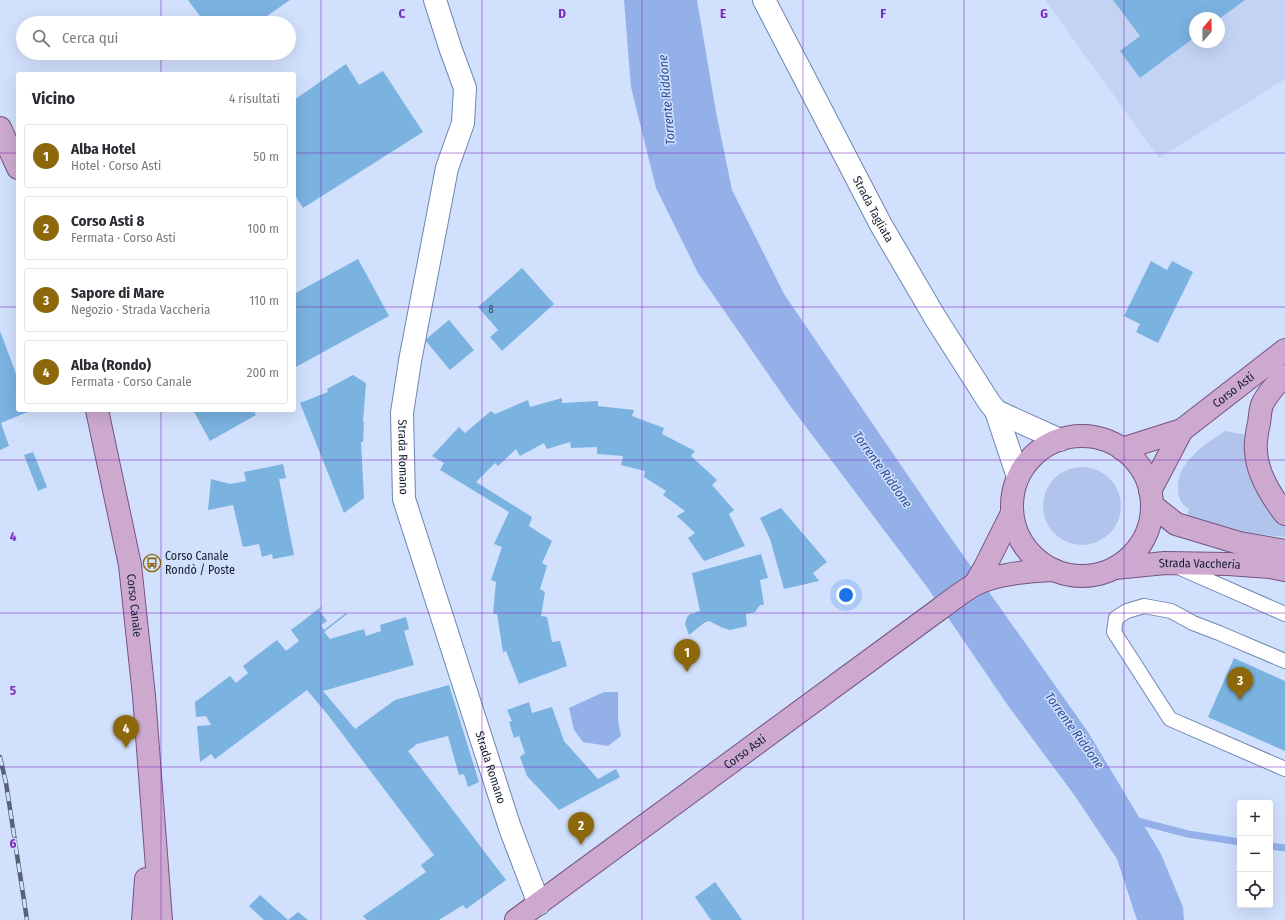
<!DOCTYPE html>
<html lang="it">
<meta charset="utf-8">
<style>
body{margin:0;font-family:"Fira Sans Condensed",sans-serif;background:#f7f7f7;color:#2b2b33}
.controls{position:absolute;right:12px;bottom:12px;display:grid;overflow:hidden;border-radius:4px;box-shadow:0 4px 16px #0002}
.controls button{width:36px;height:36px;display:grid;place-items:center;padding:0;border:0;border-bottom:1px solid #e1e1e2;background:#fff;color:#2b2b33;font:20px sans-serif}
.compass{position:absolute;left:1189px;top:12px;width:36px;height:36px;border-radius:50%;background:#fff;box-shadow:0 4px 16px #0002;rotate:20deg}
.you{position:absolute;left:846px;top:595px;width:14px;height:14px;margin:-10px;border:3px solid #fff;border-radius:50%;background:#1a73e8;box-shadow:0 0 0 6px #1a73e833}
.badge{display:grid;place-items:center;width:26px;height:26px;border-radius:50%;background:#8c680a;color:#fff;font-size:13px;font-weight:700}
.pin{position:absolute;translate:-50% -33px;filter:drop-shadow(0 1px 2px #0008)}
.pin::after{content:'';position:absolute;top:21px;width:14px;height:12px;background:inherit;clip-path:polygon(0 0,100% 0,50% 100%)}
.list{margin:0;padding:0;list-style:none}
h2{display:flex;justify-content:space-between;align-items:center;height:52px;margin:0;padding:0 16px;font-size:17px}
h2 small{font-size:13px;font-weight:400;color:#7c7c81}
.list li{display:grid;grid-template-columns:26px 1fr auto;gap:12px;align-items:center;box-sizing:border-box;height:64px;margin:0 8px 8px;padding:0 8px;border:1px solid #e1e1e2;border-radius:4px}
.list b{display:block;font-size:15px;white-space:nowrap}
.list p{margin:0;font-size:13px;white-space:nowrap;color:#7c7c81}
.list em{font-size:13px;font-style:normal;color:#7c7c81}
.icon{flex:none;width:22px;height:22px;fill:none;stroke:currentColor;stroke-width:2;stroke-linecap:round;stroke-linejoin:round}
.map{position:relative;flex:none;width:1285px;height:920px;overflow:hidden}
.search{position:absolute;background:#fff;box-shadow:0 4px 16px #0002;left:16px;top:16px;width:280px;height:44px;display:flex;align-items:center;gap:10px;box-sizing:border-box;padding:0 14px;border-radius:22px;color:#7c7c81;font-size:15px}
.panel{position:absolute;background:#fff;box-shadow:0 4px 16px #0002;left:16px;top:72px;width:280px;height:340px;border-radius:4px}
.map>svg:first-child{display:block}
.built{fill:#c3d3f4;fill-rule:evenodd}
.green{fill:#b1c4eb}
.water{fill:#93b0e9}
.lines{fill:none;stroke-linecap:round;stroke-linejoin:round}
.stream{stroke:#93b0e9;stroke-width:7}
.building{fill:#7ab2e0}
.lane-casing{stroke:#6f85b1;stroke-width:16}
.street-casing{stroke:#6f85b1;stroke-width:24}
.primary-casing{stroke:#775383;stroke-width:24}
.lane{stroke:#fff;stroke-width:14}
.street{stroke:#fff;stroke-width:22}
.primary{stroke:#cda9d0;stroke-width:22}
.rail-casing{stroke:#566176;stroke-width:4.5}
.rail{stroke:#d1e0fd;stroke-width:3;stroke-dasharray:9;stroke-linecap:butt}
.grid{fill:none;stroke:#7b2cbf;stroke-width:1;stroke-opacity:0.55}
.labels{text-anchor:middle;stroke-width:3;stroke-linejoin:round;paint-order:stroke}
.number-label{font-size:10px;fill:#2f435b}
.street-label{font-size:12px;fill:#161e2f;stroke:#d1e0fd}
.poi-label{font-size:12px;fill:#161e2f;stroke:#d1e0fd;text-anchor:start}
.water-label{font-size:13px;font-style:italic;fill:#315095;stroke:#d1e0fd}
.grid-label{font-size:13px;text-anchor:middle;font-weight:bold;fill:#7b2cbf;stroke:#d1e0fd;stroke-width:3;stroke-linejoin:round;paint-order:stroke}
</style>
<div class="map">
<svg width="1285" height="920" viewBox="0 0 1285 920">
<rect width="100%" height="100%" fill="#d1e0fd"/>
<path class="built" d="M 1045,0 L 1285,0 L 1285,79 L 1159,158 ZM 1195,18 L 1219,18 L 1219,42 L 1195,42 Z"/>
<g class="green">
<path d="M 1225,431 L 1247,435 L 1269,506 L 1285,527 L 1285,537 L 1229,531 L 1186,517 L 1189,509 C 1181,504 1178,498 1178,488 C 1177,462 1205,444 1225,431 Z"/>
<circle cx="1082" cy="506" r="39"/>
</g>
<g class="water">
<polygon points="624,0 697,0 716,112 732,190 784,294 941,524 1088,732 1161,854 1183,907 1184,920 1137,920 1117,859 1075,796 1009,707 927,587 791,407 698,273 656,188 631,87"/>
<polygon points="604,692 618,692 618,720 621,736 608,746 583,742 574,730 569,708"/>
</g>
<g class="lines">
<g class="stream">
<polyline points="1134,820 1188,834 1240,842"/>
<polyline points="1270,846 1285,848"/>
</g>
</g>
<g class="building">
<polygon points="188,0 290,0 257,23 205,23"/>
<polygon points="1113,0 1245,0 1219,19 1219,18 1195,18 1195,37 1140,78 1120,51 1140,36"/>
<polygon points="346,64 359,85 383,71 423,132 303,208 294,194 294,100"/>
<polygon points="358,259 389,316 294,368 294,294"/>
<polygon points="1151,261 1167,270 1172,261 1193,272 1158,343 1136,332 1140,324 1124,316"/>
<polygon points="522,268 554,304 502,351 490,337 498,330 478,307"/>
<polygon points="449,320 474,350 450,370 425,340"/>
<polygon points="0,331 18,379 18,410 30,410 30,411 1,423 9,446 0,450"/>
<polygon points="353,375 366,383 363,422 364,422 363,442 361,442 364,498 344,513 300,403 328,392 327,389"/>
<polygon points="562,398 562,403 598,401 598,406 634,410 632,416 664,428 662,434 695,451 691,456 717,480 712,485 734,510 729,514 745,546 704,561 688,538 695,533 677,516 685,511 663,495 666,491 644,477 645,471 621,465 623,456 597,454 597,447 571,448 570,442 547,449 544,443 520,456 516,449 498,466 495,463 476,482 532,517 529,526 552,541 542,563 547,566 540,589 545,592 541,616 547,617 552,642 560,641 567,666 519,684 506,651 503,652 497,614 493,614 496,582 491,580 502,547 494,544 509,512 440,470 444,463 432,456 459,427 465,433 491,411 495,414 528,400 530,407"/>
<polygon points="193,410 253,410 256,415 210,441"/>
<polygon points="33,452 47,487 38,491 24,455"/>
<polygon points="283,464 286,478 279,479 294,555 273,559 272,554 262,557 259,544 243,547 233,505 208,510 211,479 230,484 246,481 244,472"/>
<polygon points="781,508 827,562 813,573 819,581 784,589 770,539 760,518"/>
<polygon points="761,554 768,578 760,580 764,605 760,605 755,612 746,614 747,626 730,630 723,628 709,621 704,623 689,635 685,624 687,617 690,614 696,613 695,612 700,611 692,573"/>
<polygon points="321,607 322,608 319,610 327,621 321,625 324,630 346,613 347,614 324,632 330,639 364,629 366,636 381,631 380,625 406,617 409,629 404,631 414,665 323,691 355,729 395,700 449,685 479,782 468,787 464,774 459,775 448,736 417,744 408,751 506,880 466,909 463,905 439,920 367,920 363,916 426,872 421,865 434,855 328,715 307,690 215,759 211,754 200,762 197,726 211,725 206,716 196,717 195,702 230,676 236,683 248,673 243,666 277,640 286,651 299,641 291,630"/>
<polygon points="1234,658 1285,681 1285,751 1208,717"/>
<polygon points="529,702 532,713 552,707 564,741 598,779 616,769 620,777 559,810 527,776 520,757 525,753 519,736 514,738 509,722 512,721 507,710"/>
<polygon points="715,882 738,914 742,920 711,920 695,897"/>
<polygon points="260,895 288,920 298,912 308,920 264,920 249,906"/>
</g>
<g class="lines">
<defs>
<g id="lane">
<polyline points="1178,567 1285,614"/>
<polyline points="1285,661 1219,633 1193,623 1171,611 1144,606 1127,611 1116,618 1114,632 1170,719 1285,769"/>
</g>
<g id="street">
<path id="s1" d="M 435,0 L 451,50 L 465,88 L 463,123 L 447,168 L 410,361 L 402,413 L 404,499 L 510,828 L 539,904"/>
<path id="s2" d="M 764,0 L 881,225 L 936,319 L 989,402 L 996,411 L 1018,477"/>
<polyline points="996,411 1060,440"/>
</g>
<g id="primary">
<polyline points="0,128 18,168"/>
<path d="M 1285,376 C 1279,380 1265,397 1262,405 C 1260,410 1260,417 1259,423 C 1257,432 1255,442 1256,451 C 1257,474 1271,496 1285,514"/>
<path id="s3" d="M 97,410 L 130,565 L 144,696 L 161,920"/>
<circle cx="1082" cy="506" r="70"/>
<path id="s4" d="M 1122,449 L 1182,430 L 1285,350"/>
<polyline points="1150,491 1182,430"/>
<polyline points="1152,505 1176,524 1239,543 1285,551"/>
<path id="s5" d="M 1115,568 L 1165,563 L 1228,564 L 1270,567 L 1285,570"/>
<polyline points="975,584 985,567 1012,513"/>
<polyline points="143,920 146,879"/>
<path id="s6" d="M 516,920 L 941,608 C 952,600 963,591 974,585 C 995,574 1030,571 1054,570"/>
</g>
</defs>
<use href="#lane" class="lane-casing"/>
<use href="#street" class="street-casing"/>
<use href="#primary" class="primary-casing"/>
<use href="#lane" class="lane"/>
<use href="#street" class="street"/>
<use href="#primary" class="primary"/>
<defs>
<polyline id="rail" points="0,757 6,783 27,920"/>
</defs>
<use href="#rail" class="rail-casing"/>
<use href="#rail" class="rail"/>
</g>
<path class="grid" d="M 161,0 L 161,23M 321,0 L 321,920M 482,0 L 482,920M 642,0 L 642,920M 803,0 L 803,920M 964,0 L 964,920M 1124,0 L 1124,920M 161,53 L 161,74M 0,153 L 18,153M 294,153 L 1285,153M 0,307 L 18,307M 294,307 L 1285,307M 161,410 L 161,920M 0,460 L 1285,460M 0,613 L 1285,613M 0,767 L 1285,767"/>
<defs>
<symbol id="bus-ring" viewBox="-11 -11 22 22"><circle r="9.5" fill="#d1e0fd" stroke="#8c680a" stroke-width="1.5"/><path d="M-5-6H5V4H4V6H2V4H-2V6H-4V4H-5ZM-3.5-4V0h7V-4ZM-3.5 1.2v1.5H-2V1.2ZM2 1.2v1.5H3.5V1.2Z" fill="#8c680a"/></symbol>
</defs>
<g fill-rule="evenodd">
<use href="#bus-ring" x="142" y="553" width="20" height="20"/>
</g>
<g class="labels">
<g class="number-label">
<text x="491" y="313">8</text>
</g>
<g class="street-label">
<text dy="4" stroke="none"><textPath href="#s2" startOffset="236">Strada Tagliata</textPath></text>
<text dy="4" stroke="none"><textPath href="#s4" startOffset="128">Corso Asti</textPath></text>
<text dy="4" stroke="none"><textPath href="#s1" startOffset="469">Strada Romano</textPath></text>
<text dy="4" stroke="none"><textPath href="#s5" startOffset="85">Strada Vaccheria</textPath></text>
<text dy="4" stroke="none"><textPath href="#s3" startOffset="199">Corso Canale</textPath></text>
<text dy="4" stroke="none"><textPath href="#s6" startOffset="284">Corso Asti</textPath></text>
<text dy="4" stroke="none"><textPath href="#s1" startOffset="793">Strada Romano</textPath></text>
</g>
<g class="poi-label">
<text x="165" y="560">Corso Canale<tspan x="165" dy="14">Rondò / Poste</tspan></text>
</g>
<g class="water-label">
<text transform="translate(666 100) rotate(-95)" y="5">Torrente Riddone</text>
<text transform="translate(883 469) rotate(54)" y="5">Torrente Riddone</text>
<text transform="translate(1075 730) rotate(54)" y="5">Torrente Riddone</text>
</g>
</g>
<g class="grid-label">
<text x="402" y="18">C</text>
<text x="562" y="18">D</text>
<text x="723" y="18">E</text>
<text x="883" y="18">F</text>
<text x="1044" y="18">G</text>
<text x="13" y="541">4</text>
<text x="13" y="695">5</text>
<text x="13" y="848">6</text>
</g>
</svg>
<div class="controls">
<button>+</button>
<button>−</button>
<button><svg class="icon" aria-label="locate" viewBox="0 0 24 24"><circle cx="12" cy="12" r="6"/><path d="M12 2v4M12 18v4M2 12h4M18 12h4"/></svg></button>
</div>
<svg class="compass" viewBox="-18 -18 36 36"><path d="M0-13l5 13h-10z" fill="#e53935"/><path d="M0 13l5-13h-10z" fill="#7c7c81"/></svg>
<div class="you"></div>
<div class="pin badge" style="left:687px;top:672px">1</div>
<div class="pin badge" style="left:581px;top:845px">2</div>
<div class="pin badge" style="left:1240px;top:700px">3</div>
<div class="pin badge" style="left:126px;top:748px">4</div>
<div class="search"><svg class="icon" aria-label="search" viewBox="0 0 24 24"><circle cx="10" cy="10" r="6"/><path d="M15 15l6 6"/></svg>Cerca qui</div>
<section class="panel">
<h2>Vicino<small>4 risultati</small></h2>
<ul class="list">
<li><span class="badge">1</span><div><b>Alba Hotel</b><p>Hotel · Corso Asti</p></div><em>50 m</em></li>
<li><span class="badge">2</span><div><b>Corso Asti 8</b><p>Fermata · Corso Asti</p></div><em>100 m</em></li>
<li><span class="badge">3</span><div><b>Sapore di Mare</b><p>Negozio · Strada Vaccheria</p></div><em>110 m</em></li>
<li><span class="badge">4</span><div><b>Alba (Rondo)</b><p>Fermata · Corso Canale</p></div><em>200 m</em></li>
</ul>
</section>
</div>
